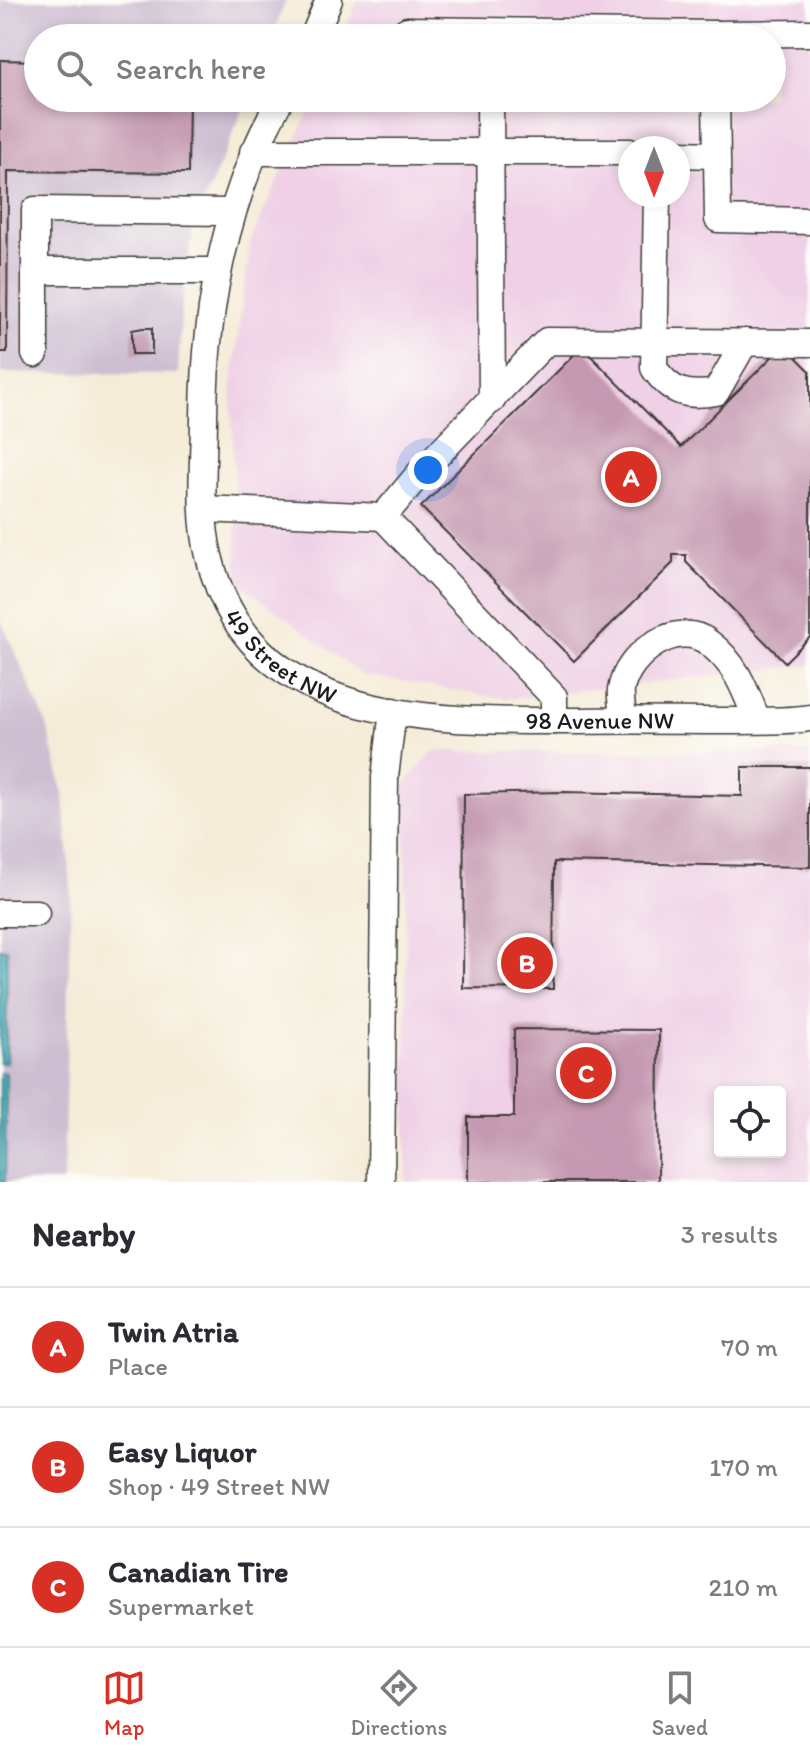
<!DOCTYPE html>
<meta charset="utf-8">
<style>
body{margin:0;font-family:Itim,sans-serif;background:#f7f7f7;color:#2b2b33}
.controls{position:absolute;right:24px;bottom:24px;display:grid;overflow:hidden;border-radius:8px;box-shadow:0 4px 12px #0003}
.controls button{width:72px;height:72px;display:grid;place-items:center;padding:0;border:0;border-bottom:2px solid #e1e1e2;background:#fff;color:#2b2b33;font:40px sans-serif}
.compass{position:absolute;left:618px;top:136px;width:72px;height:72px;border-radius:50%;background:#fff;box-shadow:0 4px 12px #0003;rotate:180deg}
.you{position:absolute;left:428px;top:470px;width:28px;height:28px;margin:-20px;border:6px solid #fff;border-radius:50%;background:#1a73e8;box-shadow:0 0 0 12px #1a73e833}
.badge{display:grid;place-items:center;width:52px;height:52px;border-radius:50%;background:#d93025;color:#fff;font-size:26px;font-weight:700}
.pin{position:absolute;translate:-50% -50%;border:4px solid #fff;box-shadow:0 2px 8px #0006}
.list{margin:0;padding:0;list-style:none}
h2{display:flex;justify-content:space-between;align-items:center;height:104px;margin:0;padding:0 32px;font-size:34px}
h2 small{font-size:26px;font-weight:400;color:#7c7c81}
.list li{display:grid;grid-template-columns:52px 1fr auto;gap:24px;align-items:center;box-sizing:border-box;height:120px;padding:0 32px;border-top:2px solid #e1e1e2}
.list b{display:block;font-size:30px;white-space:nowrap}
.list p{margin:0;font-size:26px;white-space:nowrap;color:#7c7c81}
.list em{font-size:26px;font-style:normal;color:#7c7c81}
.icon{flex:none;width:44px;height:44px;fill:none;stroke:currentColor;stroke-width:2;stroke-linecap:round;stroke-linejoin:round}
.map{position:relative;flex:none;width:810px;height:1182px;overflow:hidden}
.search{position:absolute;background:#fff;box-shadow:0 4px 12px #0003;left:24px;right:24px;top:24px;height:88px;display:flex;align-items:center;gap:20px;box-sizing:border-box;padding:0 28px;border-radius:44px;color:#7c7c81;font-size:30px}
.sheet{height:464px;background:#fff}
nav{display:flex;justify-content:space-around;align-items:center;box-sizing:border-box;height:112px;border-top:2px solid #e1e1e2;background:#fff;font-size:22px;color:#7c7c81}
nav a{display:grid;justify-items:center;gap:4px}
nav .on{color:#d93025}
.map>svg:first-child{display:block}
.built{fill:#efd0e6;fill-rule:evenodd}
.industrial{fill:#cdbed2}
.water{fill:#44b3bf;stroke:#30686e;stroke-width:2}
.building{fill:#c599b1}
.lines{fill:none;stroke-linecap:round;stroke-linejoin:round}
.minor-casing{stroke:#3d3b38;stroke-width:29}
.minor{stroke:#fff;stroke-width:26}
.labels{text-anchor:middle;stroke-width:6;stroke-linejoin:round;paint-order:stroke}
.street-label{font-size:24px;fill:#1c1c1c;stroke:#fdfcf7}
</style>
<div class="map">
<svg width="810" height="1182" viewBox="0 0 810 1182">
<rect width="100%" height="100%" fill="#fdfcf7"/>
<filter id="ink" filterUnits="userSpaceOnUse"><feTurbulence type="fractalNoise" baseFrequency=".0125" numOctaves="2"/><feDisplacementMap in="SourceGraphic" scale="16" xChannelSelector="R" yChannelSelector="G"/><feConvolveMatrix kernelMatrix="1 2 1 2 8 2 1 2 1" color-interpolation-filters="sRGB"/></filter>
<filter id="wash" filterUnits="userSpaceOnUse"><feTurbulence type="fractalNoise" baseFrequency=".006" numOctaves="4" result="noise"/><feDisplacementMap in="SourceGraphic" scale="32" xChannelSelector="R" yChannelSelector="G"/><feGaussianBlur stdDeviation="1.8" result="paint"/><feColorMatrix in="noise" values="0 0 0 0 0 0 0 0 0 0 0 0 0 0 0 0 0 1.4 0 .05"/><feComposite in="paint" operator="in"/></filter>
<g filter="url(#wash)">
<rect width="100%" height="100%" fill="#f5ecd8"/>
<g class="built">
<path d="M 358,0 L 810,0 L 810,665 L 506,699 L 362,675 L 238,582 L 231,389 L 250,242 L 315,98 L 772,98 L 772,38 L 342,38 ZM 630,148 L 678,148 L 678,196 L 630,196 Z"/>
<path d="M 433,751 L 810,752 L 810,1182 L 406,1182 L 405,784 ZM 720,1092 L 780,1092 L 780,1152 L 720,1152 Z"/>
</g>
<g class="industrial">
<polygon points="0,0 286,0 272,38 38,38 38,98 248,98 193,228 182,301 178,374 0,373"/>
<polygon points="0,618 47,725 64,796 71,888 63,1182 0,1182"/>
</g>
<g class="water">
<polygon points="0,949 7,949 6,1063 0,1063"/>
<polygon points="0,1073 6,1073 5,1182 0,1182"/>
</g>
<g id="blocks">
<g class="building">
<polygon points="0,60 38,61 38,98 189,98 188,173 8,171 7,352 0,352"/>
<polygon points="143,328 152,328 152,354 132,354 132,330"/>
<polygon points="784,345 810,371 810,637 785,662 686,562 686,555 673,555 673,563 574,661 421,507 582,347 681,447"/>
<polygon points="742,767 810,767 810,867 554,862 553,989 463,988 464,794 564,792 742,796"/>
<polygon points="514,1029 659,1030 658,1182 468,1182 468,1117 514,1117"/>
</g>
</g>
</g>
<g filter="url(#ink)">
<use href="#blocks" fill-opacity="0" stroke="#3d3b38" stroke-width="2"/>
<g class="lines">
<defs>
<g id="minor">
<polyline points="313,38 329,0"/>
<polyline points="397,38 407,30 717,34"/>
<polyline points="717,38 717,34 810,33"/>
<path id="s1" d="M 281,98 C 226,197 205,305 204,417 C 204,462 198,511 209,556 C 250,729 439,721 581,721 C 631,720 681,721 732,721 C 757,720 785,722 810,718"/>
<polyline points="490,98 492,400"/>
<polyline points="716,98 718,219 810,221"/>
<polyline points="253,152 630,152"/>
<polyline points="678,154 716,155"/>
<path d="M 657,196 L 654,368 C 671,393 687,397 716,392 L 745,342"/>
<polyline points="35,271 218,271"/>
<polyline points="35,354 35,210 232,212"/>
<polyline points="204,509 383,517"/>
<path d="M 623,720 C 623,711 620,699 621,690 C 627,653 678,618 709,643 C 736,663 745,690 757,720"/>
<polyline points="554,721 554,697 383,517 419,474 547,341 810,343"/>
<polyline points="0,913 36,913"/>
<polyline points="381,1182 385,777 393,711"/>
</g>
</defs>
<use href="#minor" class="minor-casing"/>
<use href="#minor" class="minor"/>
</g>
</g>
<g class="labels">
<g class="street-label">
<text dy="8" stroke="none"><textPath href="#s1" startOffset="600">49 Street NW</textPath></text>
<text dy="8" stroke="none"><textPath href="#s1" startOffset="936">98 Avenue NW</textPath></text>
</g>
</g>
</svg>
<div class="controls">
<button><svg class="icon" aria-label="locate" viewBox="0 0 24 24"><circle cx="12" cy="12" r="6"/><path d="M12 2v4M12 18v4M2 12h4M18 12h4"/></svg></button>
</div>
<svg class="compass" viewBox="-18 -18 36 36"><path d="M0-13l5 13h-10z" fill="#e53935"/><path d="M0 13l5-13h-10z" fill="#7c7c81"/></svg>
<div class="you"></div>
<div class="pin badge" style="left:631px;top:477px">A</div>
<div class="pin badge" style="left:527px;top:963px">B</div>
<div class="pin badge" style="left:586px;top:1073px">C</div>
<div class="search"><svg class="icon" aria-label="search" viewBox="0 0 24 24"><circle cx="10" cy="10" r="6"/><path d="M15 15l6 6"/></svg>Search here</div>
</div>
<section class="sheet">
<h2>Nearby<small>3 results</small></h2>
<ul class="list">
<li><span class="badge">A</span><div><b>Twin Atria</b><p>Place</p></div><em>70 m</em></li>
<li><span class="badge">B</span><div><b>Easy Liquor</b><p>Shop · 49 Street NW</p></div><em>170 m</em></li>
<li><span class="badge">C</span><div><b>Canadian Tire</b><p>Supermarket</p></div><em>210 m</em></li>
</ul>
</section>
<nav>
<a class="on"><svg class="icon" aria-label="map" viewBox="0 0 24 24"><path d="M3 6l6-2 6 2 6-2v14l-6 2-6-2-6 2zM9 4v14M15 6v14"/></svg>Map</a>
<a><svg class="icon" aria-label="directions" viewBox="0 0 24 24"><path d="M12 3l9 9-9 9-9-9zM9 14v-3h6M13 9l2 2-2 2"/></svg>Directions</a>
<a><svg class="icon" aria-label="saved" viewBox="0 0 24 24"><path d="M7 4h10v16l-5-4-5 4z"/></svg>Saved</a>
</nav>
